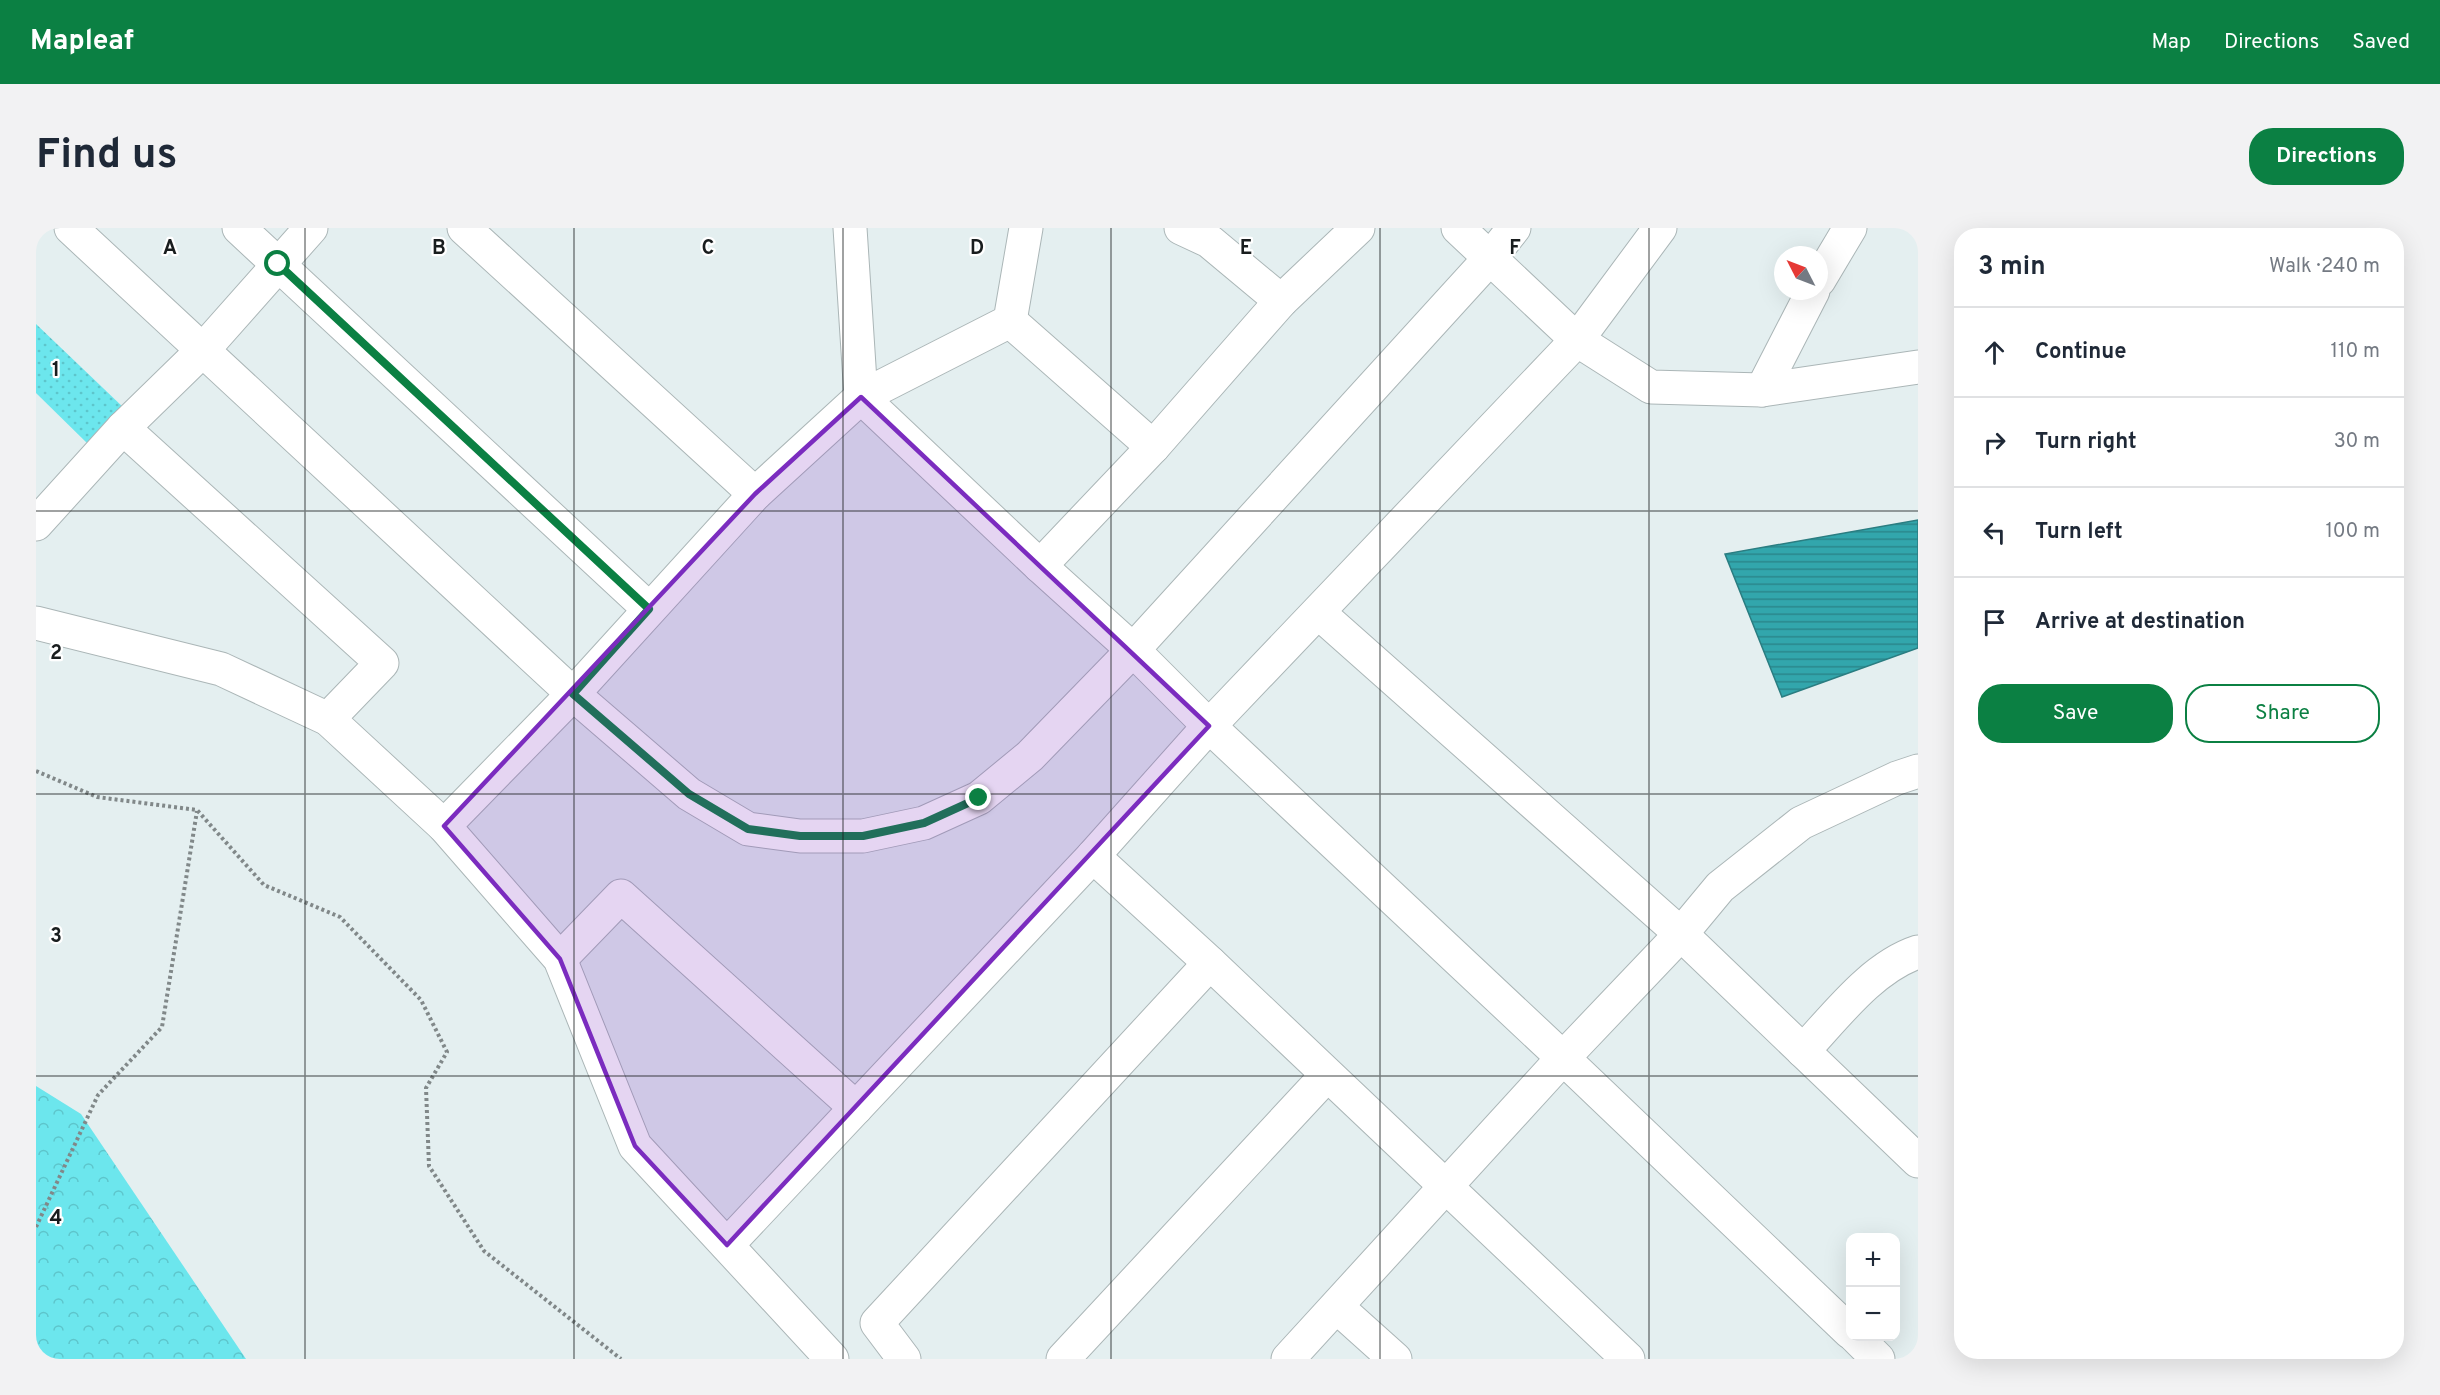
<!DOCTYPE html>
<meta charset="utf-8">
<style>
body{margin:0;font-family:Overpass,sans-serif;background:#f2f2f3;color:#1f2937}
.controls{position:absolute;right:18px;bottom:18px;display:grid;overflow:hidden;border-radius:12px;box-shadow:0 6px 24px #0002}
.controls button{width:54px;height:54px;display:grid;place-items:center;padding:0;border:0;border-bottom:2px solid #e0e1e3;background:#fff;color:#1f2937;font:30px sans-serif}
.compass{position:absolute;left:1738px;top:18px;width:54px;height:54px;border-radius:50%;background:#fff;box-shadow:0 6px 24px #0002;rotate:312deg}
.stop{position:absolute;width:18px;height:18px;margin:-14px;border:4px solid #0b8043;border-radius:50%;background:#fff}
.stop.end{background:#0b8043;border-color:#fff;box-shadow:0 2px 6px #0008}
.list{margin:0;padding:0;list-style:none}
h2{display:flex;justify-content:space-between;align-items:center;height:78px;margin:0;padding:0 24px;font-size:26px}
h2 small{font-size:20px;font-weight:400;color:#747a83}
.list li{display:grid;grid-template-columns:39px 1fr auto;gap:18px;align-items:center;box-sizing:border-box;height:90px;padding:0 24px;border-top:2px solid #e0e1e3}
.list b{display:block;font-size:22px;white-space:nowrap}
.list em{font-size:20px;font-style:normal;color:#747a83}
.actions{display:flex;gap:12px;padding:18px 24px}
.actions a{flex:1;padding:14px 0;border:2px solid #0b8043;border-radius:24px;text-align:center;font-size:21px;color:#0b8043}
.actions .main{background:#0b8043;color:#fff}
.icon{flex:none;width:33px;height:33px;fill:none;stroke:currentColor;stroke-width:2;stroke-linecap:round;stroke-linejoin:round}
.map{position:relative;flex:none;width:1882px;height:1131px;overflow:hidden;border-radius:24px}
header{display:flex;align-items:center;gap:36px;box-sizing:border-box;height:84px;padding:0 30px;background:#0b8043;color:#fff}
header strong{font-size:28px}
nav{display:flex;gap:33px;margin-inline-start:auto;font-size:21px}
.intro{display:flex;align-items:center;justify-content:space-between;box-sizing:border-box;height:144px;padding:0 36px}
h1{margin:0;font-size:42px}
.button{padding:15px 27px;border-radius:24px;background:#0b8043;color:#fff;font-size:21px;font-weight:700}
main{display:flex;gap:36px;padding:0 36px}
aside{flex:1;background:#fff;border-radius:24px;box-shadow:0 6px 24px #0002}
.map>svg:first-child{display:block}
.forest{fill:url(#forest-crowns)}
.park{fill:url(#park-dots)}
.water{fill:url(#water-rules);stroke:#2a7d81;stroke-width:1.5}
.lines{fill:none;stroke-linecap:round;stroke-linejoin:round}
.minor-casing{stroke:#abb6b7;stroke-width:35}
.path{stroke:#818889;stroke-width:4;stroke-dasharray:3 3;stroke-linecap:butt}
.minor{stroke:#fff;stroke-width:33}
.route{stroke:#0b8043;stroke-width:8}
.marked{fill:#7b2cbf;fill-opacity:0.2;stroke:#7b2cbf;stroke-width:4.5;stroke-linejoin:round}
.grid{fill:none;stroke:#191d1e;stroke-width:1.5;stroke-opacity:0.55}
.grid-label{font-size:20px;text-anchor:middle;font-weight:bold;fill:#191d1e;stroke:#fff;stroke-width:4.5;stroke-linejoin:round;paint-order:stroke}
</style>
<header>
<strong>Mapleaf</strong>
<nav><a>Map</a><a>Directions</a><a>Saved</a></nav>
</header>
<div class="intro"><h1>Find us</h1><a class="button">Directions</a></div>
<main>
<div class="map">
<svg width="1882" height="1131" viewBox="0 0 1882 1131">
<defs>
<pattern id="forest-crowns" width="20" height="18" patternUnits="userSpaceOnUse" patternTransform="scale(1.5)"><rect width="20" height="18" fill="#6ce6ed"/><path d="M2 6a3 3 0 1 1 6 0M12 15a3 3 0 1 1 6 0" fill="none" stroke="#5dc5cb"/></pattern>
<pattern id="park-dots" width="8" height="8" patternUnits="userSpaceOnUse" patternTransform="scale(1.5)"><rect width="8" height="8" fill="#6ce6ed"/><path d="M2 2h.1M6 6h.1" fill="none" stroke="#5dc5cb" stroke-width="1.8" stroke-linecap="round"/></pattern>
<pattern id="water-rules" width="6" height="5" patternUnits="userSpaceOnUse" patternTransform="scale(1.5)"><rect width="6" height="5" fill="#32a6ac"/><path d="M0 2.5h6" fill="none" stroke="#2a878b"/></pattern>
</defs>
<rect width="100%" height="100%" fill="#e4eff0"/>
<polygon class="forest" points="0,858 45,886 210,1131 0,1131"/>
<polygon class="park" points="0,96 89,181 54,218 0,165"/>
<polygon class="water" points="1882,292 1882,420 1746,469 1689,326"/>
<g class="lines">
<defs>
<g id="minor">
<polyline points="35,0 537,466 653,566 712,601 764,608 827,608 888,595 943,570 994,528 1097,422 1455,29 1478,0"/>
<polyline points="203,0 613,381"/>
<polyline points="428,0 719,266"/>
<polyline points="814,0 825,169 974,93 990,0"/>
<polyline points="1145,0 1173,13 1245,73"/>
<polyline points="1422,0 1541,112 1615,159 1726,162 1882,139"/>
<polyline points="1783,52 1814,0"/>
<polyline points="974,93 1117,219"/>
<polyline points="1726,162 1777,63"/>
<polyline points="87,200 346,435 292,491"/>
<polyline points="0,296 87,200 166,123 275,0"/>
<polyline points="1004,338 1117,219 1245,73 1322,0"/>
<polyline points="1283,385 1645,706 1882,933"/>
<polyline points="0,395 185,441 292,491 408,598 524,731 599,918 796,1131"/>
<polyline points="408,598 537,466 719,266 825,169 1004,338 1097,422 1173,498 1527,830 1814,1104"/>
<polyline points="1057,628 1174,735 1592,1131"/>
<polyline points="524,731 585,668 820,880"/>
<path d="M 1767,823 C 1799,789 1836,739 1882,724"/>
<polyline points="691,1017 1057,628 1173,498 1541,112 1624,0"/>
<polyline points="1301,1079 1359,1131"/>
<polyline points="1819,1108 1842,1131"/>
<polyline points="868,1131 841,1095 1174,735"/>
<polyline points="1027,1131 1291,847"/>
<polyline points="1252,1131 1527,830 1645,706 1684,659 1765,595 1861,550 1882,543"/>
</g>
</defs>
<use href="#minor" class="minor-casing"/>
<g class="path">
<polyline points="0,543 61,569 161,582 228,657 304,689 385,772 411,824 390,860 393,938 448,1023 585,1131"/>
<polyline points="0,999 62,867 126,799 161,583"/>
</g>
<use href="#minor" class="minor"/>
</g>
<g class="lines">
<polyline class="route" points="242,36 613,381 537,466 653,566 712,601 764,608 827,608 888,595 943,570"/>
</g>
<path class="marked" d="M 825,169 L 1173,498 L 691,1017 L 599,918 L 524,731 L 408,598 L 719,266 Z"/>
<path class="grid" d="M 269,0 L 269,1131M 538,0 L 538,1131M 807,0 L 807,1131M 1075,0 L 1075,1131M 1344,0 L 1344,1131M 1613,0 L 1613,1131M 0,283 L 1882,283M 0,566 L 1882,566M 0,848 L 1882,848"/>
<g class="grid-label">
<text x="134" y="26">A</text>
<text x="403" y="26">B</text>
<text x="672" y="26">C</text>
<text x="941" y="26">D</text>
<text x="1210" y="26">E</text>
<text x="1479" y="26">F</text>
<text x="20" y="148">1</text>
<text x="20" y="431">2</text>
<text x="20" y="714">3</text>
<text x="20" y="996">4</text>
</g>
</svg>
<div class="controls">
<button>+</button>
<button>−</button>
</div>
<svg class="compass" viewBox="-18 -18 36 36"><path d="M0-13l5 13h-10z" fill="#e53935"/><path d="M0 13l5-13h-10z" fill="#747a83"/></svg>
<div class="stop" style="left:242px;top:36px"></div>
<div class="stop end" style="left:943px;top:570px"></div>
</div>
<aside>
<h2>3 min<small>Walk · 240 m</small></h2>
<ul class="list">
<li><svg class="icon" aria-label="ahead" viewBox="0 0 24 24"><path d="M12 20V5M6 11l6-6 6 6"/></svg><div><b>Continue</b></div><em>110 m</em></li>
<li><svg class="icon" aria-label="right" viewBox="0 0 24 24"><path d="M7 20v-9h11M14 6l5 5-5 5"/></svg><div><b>Turn right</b></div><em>30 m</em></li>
<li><svg class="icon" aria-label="left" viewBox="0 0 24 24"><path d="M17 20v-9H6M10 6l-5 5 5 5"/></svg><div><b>Turn left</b></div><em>100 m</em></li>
<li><svg class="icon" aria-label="arrive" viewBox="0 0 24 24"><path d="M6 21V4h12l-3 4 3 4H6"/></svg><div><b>Arrive at destination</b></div></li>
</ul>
<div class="actions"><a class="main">Save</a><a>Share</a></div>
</aside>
</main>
